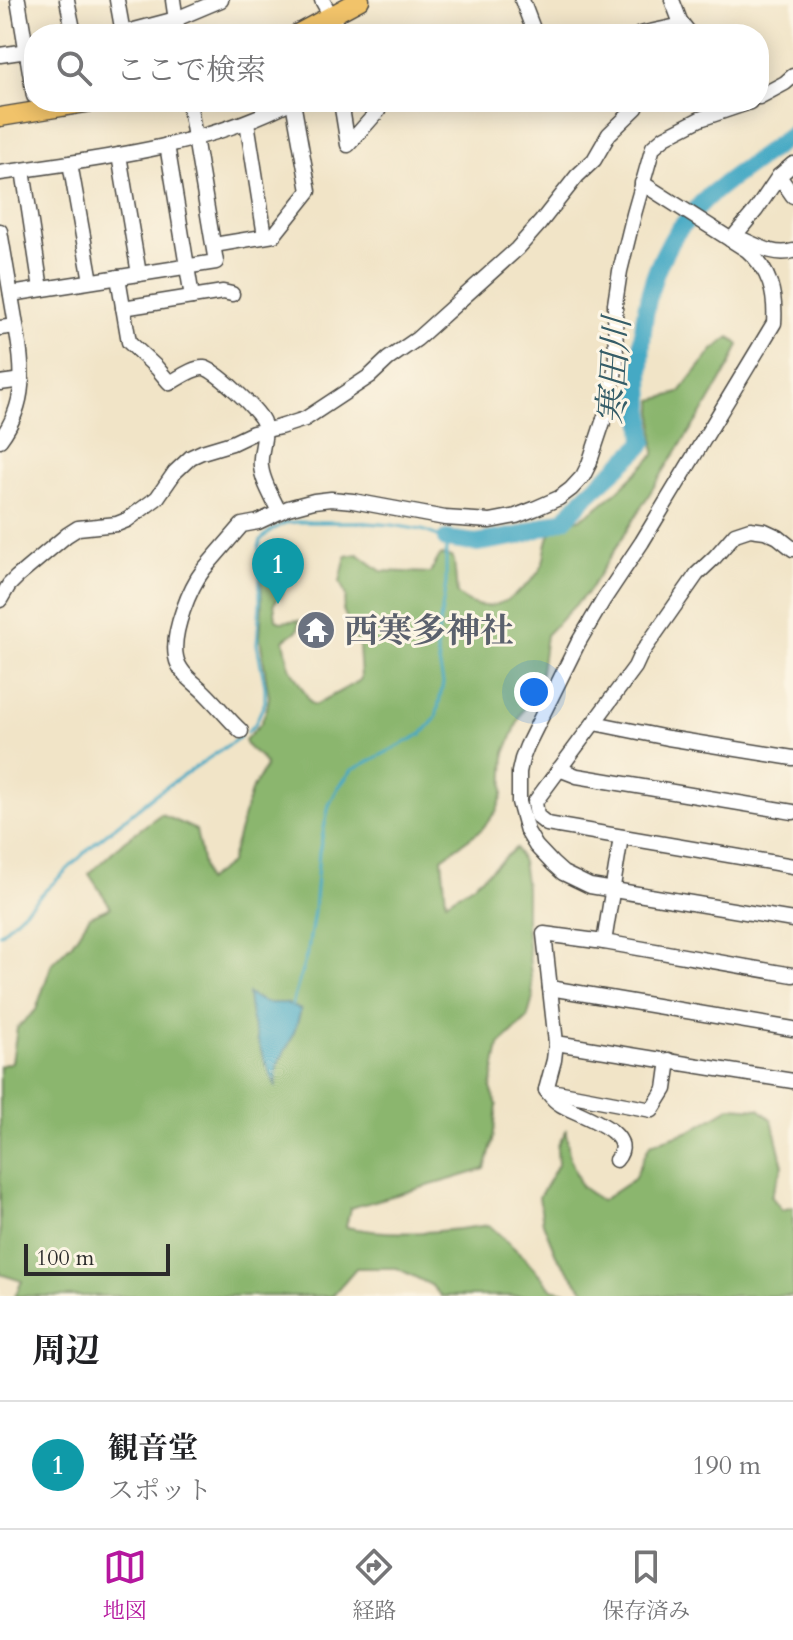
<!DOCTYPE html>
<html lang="ja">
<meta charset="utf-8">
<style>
body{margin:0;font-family:Cardo,"Noto Serif JP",serif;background:#f6f6f6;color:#202124}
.scale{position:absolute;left:24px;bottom:20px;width:146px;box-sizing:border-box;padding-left:8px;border:4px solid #2b2b2b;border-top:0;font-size:22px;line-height:28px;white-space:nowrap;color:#2b2b2b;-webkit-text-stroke:6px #fcf5e5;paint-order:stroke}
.you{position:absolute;left:534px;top:692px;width:28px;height:28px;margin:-20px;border:6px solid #fff;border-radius:50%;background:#1a73e8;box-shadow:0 0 0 12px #1a73e833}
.badge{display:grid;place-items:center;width:52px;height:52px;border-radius:50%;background:#b5179e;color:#fff;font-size:26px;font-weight:700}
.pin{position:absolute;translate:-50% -66px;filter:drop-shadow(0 2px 4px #0008)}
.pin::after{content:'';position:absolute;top:42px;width:28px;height:24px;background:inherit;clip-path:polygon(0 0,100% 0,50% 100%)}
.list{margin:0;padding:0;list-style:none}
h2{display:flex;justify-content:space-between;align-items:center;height:104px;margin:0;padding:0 32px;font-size:34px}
h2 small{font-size:26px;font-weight:400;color:#757577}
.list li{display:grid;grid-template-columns:52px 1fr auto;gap:24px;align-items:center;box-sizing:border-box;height:128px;padding:0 32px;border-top:2px solid #e0e0e0}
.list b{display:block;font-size:30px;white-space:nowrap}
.list p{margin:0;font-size:26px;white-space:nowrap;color:#757577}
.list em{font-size:26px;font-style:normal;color:#757577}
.icon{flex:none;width:44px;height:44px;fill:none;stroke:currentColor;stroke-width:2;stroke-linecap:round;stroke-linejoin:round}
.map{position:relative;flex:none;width:793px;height:1296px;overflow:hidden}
.search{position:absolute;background:#fff;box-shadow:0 4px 20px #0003;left:24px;right:24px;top:24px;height:88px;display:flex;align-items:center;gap:20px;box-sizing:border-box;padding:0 28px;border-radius:32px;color:#757577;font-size:30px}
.sheet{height:232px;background:#fff}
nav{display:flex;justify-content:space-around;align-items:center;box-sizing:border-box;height:112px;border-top:2px solid #e0e0e0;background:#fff;font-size:22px;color:#757577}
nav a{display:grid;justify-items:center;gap:4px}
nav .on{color:#b5179e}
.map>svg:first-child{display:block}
.forest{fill:#8bb66e;stroke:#5b704c;stroke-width:2}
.water{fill:#44a9c4;stroke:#386a78;stroke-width:2}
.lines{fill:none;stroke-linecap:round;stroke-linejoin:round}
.stream{stroke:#44a9c4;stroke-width:3}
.river{stroke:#44a9c4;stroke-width:18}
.minor-casing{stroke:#494742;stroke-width:17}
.major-casing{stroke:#494742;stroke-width:21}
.minor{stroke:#fff;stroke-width:14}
.major{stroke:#f1c36a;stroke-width:18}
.labels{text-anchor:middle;stroke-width:6;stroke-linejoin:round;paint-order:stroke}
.worship-label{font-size:34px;font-weight:bold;fill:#5b616d;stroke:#fcf5e5;text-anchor:start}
.water-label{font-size:36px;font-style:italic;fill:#355d68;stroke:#fcf5e5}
</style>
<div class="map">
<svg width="793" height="1296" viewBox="0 0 793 1296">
<rect width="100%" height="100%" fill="#fcf5e5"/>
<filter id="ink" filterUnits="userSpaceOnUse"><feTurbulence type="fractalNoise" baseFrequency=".0125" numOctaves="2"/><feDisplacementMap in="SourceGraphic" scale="16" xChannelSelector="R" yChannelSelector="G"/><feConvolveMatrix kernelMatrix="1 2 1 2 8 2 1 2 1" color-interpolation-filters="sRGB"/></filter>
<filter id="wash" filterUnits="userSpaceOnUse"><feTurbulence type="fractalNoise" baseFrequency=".006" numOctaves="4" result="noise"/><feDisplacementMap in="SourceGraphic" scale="32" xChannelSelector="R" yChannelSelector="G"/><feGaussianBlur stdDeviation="1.8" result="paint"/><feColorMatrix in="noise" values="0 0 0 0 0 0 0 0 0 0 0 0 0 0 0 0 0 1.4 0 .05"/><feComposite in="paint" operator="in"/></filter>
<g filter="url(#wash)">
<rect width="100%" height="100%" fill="#f1e4c7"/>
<g class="forest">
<path d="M 730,337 L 739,345 L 730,365 L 706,407 L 668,464 L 589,591 L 546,635 L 539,686 L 522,712 L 505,753 L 503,794 L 497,810 L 482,829 L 442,858 L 446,902 L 474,884 L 516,848 L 522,862 L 526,888 L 526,923 L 533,998 L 527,1019 L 499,1045 L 491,1088 L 497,1105 L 493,1141 L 485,1169 L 452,1179 L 350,1208 L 346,1227 C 394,1237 441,1232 489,1225 L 525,1258 L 552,1289 L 582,1296 L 441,1296 L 431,1285 L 397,1268 L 356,1268 L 332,1296 L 15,1296 L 22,1281 L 0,1274 L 0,1066 L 12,1062 L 17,1028 L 36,1010 L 52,963 L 72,943 L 90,916 L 111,907 L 89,874 L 124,841 L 161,814 L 196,830 L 206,881 L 230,863 L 251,791 L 266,766 C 263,754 247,752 245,740 L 261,723 L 267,708 L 269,697 L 260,638 L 262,609 L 261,551 L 265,550 L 275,568 L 283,591 L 282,594 L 274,603 L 276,619 L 280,622 L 299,620 L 298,630 L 284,640 L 289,666 L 311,703 L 315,705 L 359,681 L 361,678 L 359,646 L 343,610 L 346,596 L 340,582 L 346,556 L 358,554 L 381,571 L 430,573 L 439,557 L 442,555 L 452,557 L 454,560 L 457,594 C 479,614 502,607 522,589 C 530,582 537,576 542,566 C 546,555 545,539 552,531 C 558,522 576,522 585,516 C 611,499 632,477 654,455 L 653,400 L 679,393 L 713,350 Z"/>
<polygon points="731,1107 759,1109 772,1120 783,1166 771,1196 782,1210 793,1207 793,1296 588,1296 556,1255 543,1223 539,1197 558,1165 557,1147 566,1131 569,1155 581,1186 601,1201 634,1179 650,1144 690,1131"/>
</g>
<path class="water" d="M 248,994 L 266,1003 L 286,1003 L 301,1010 C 298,1020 295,1032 290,1042 C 279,1062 276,1063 276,1087 C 263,1058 250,1026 248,994 Z"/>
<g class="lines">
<g class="stream">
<polyline points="247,732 255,724 265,702 265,687 257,644 260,602 259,547 261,540 269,532 285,523 296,522 355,522 392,525 422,530 446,539 446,583 437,640 437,652 443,683 436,718 422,734 352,770 338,788 329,805 319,852 314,911 308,950 292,1005"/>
<polyline points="0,934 95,843 153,796 240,737"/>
</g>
<path class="river" d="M 446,539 L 476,543 L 518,536 L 565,519 L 584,498 L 640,447 L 644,442 C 640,373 634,299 673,238 C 678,229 686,222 692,214 C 699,206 705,198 714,192 C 739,171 767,154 793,133"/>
</g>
</g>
<g filter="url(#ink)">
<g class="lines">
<defs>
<g id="minor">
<polyline points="18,0 34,96"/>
<polyline points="67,0 74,34"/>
<polyline points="117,0 123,33"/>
<polyline points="173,0 178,34"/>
<polyline points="322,0 341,34"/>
<polyline points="522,0 535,34"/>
<polyline points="672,0 680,21 690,34"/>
<polyline points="119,34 176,19 221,0"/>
<polyline points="640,34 682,25"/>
<polyline points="0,55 34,50"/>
<polyline points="759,97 785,83 793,76"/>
<polyline points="341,102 348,145 378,111 376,102"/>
<polyline points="247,122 265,236"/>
<polyline points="167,145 192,297"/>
<polyline points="119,155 139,274"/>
<polyline points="70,163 91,281"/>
<polyline points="23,170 41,289"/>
<path d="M 0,173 C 98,159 201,148 290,102"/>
<polyline points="779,176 793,196"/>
<path d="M 642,183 L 747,250 C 770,270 776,294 774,323 L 642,542 L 604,599 L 578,643 L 527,746 L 522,759 L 519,772 L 519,802 L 527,831 L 536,846 L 553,864 L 563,873 L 590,886 L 793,920"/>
<path d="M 0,231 C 5,260 10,289 15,319 C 22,364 30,400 0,440"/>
<path d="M 737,237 C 754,244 774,257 793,251"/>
<polyline points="731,240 756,210 779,176 793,164"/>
<polyline points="214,245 274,235 309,191 293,102"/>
<path d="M 118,277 L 129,342 L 157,368 L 168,381 L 170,383 C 179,378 194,367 204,368 C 215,369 260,412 263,422 C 268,436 259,452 261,466 C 262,481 273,498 279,512"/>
<polyline points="11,294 216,262 189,102"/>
<polyline points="123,308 223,292 232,294"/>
<polyline points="0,328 16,326"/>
<polyline points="0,383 22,380"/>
<polyline points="793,549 778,537 765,531 750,529 735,534 715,557 697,574 641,654 635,667 535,802 537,816 547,824 793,866"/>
<polyline points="0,600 9,585 17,577 67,535 78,528 117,524 127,520 157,498 175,472 191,457 202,452 232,443 253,433 280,427 305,419 370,376 388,359 417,339 517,249 540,223 577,176 594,160 609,134 636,108 638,102"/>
<polyline points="594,723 668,738 793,758"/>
<path d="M 241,731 C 229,720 219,707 207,695 C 196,683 179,674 176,657 C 171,633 190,587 204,569 L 242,525 L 258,522 L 288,508 L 314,501 L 331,499 L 353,501 L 445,518 L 490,521 L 516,516 L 534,509 L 559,498 L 571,489 L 583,476 L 589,464 L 607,410 L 616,365 L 615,304 L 620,271 L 634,214 L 653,147 L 665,137 L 700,119 L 750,102"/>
<polyline points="559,769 577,776 793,812"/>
<polyline points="621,837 604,942 544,934 556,1043 793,1081"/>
<polyline points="604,942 793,975"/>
<polyline points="550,988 793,1029"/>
<polyline points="556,1043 554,1060 546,1090 652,1110 665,1089 669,1060"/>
<path d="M 546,1090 C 550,1095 554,1101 560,1104 C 577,1115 641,1132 616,1160"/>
</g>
<g id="major">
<polyline points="297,34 360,0"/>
<polyline points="0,117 92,102"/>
</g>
</defs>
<use href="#minor" class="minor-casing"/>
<use href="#major" class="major-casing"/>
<use href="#minor" class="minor"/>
<use href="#major" class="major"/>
</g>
</g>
<defs>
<symbol id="temple-disc" viewBox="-11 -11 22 22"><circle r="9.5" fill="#6b7280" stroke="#fcf5e5"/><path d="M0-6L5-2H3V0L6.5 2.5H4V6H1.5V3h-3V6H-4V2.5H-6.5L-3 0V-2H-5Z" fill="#fff"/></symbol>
</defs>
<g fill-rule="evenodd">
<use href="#temple-disc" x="294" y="608" width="44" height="44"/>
</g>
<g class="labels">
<g class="worship-label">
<text x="344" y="642">西寒多神社</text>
</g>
<g class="water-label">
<text transform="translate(613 371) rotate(-87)" y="13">寒田川</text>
</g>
</g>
</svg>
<div class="scale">100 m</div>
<div class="you"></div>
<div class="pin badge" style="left:278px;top:604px;background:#0f9aa8">1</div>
<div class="search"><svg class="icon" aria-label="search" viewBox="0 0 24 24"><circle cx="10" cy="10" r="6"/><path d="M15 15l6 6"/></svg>ここで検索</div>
</div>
<section class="sheet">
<h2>周辺<small></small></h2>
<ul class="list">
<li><span class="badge" style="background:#0f9aa8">1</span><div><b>観音堂</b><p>スポット</p></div><em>190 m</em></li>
</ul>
</section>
<nav>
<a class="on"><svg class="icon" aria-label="map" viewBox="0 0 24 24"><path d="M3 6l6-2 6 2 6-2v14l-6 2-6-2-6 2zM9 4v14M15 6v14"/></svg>地図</a>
<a><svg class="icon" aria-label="directions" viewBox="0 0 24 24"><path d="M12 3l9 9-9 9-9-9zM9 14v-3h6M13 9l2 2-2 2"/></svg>経路</a>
<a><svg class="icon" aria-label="saved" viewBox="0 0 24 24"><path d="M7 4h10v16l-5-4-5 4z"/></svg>保存済み</a>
</nav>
